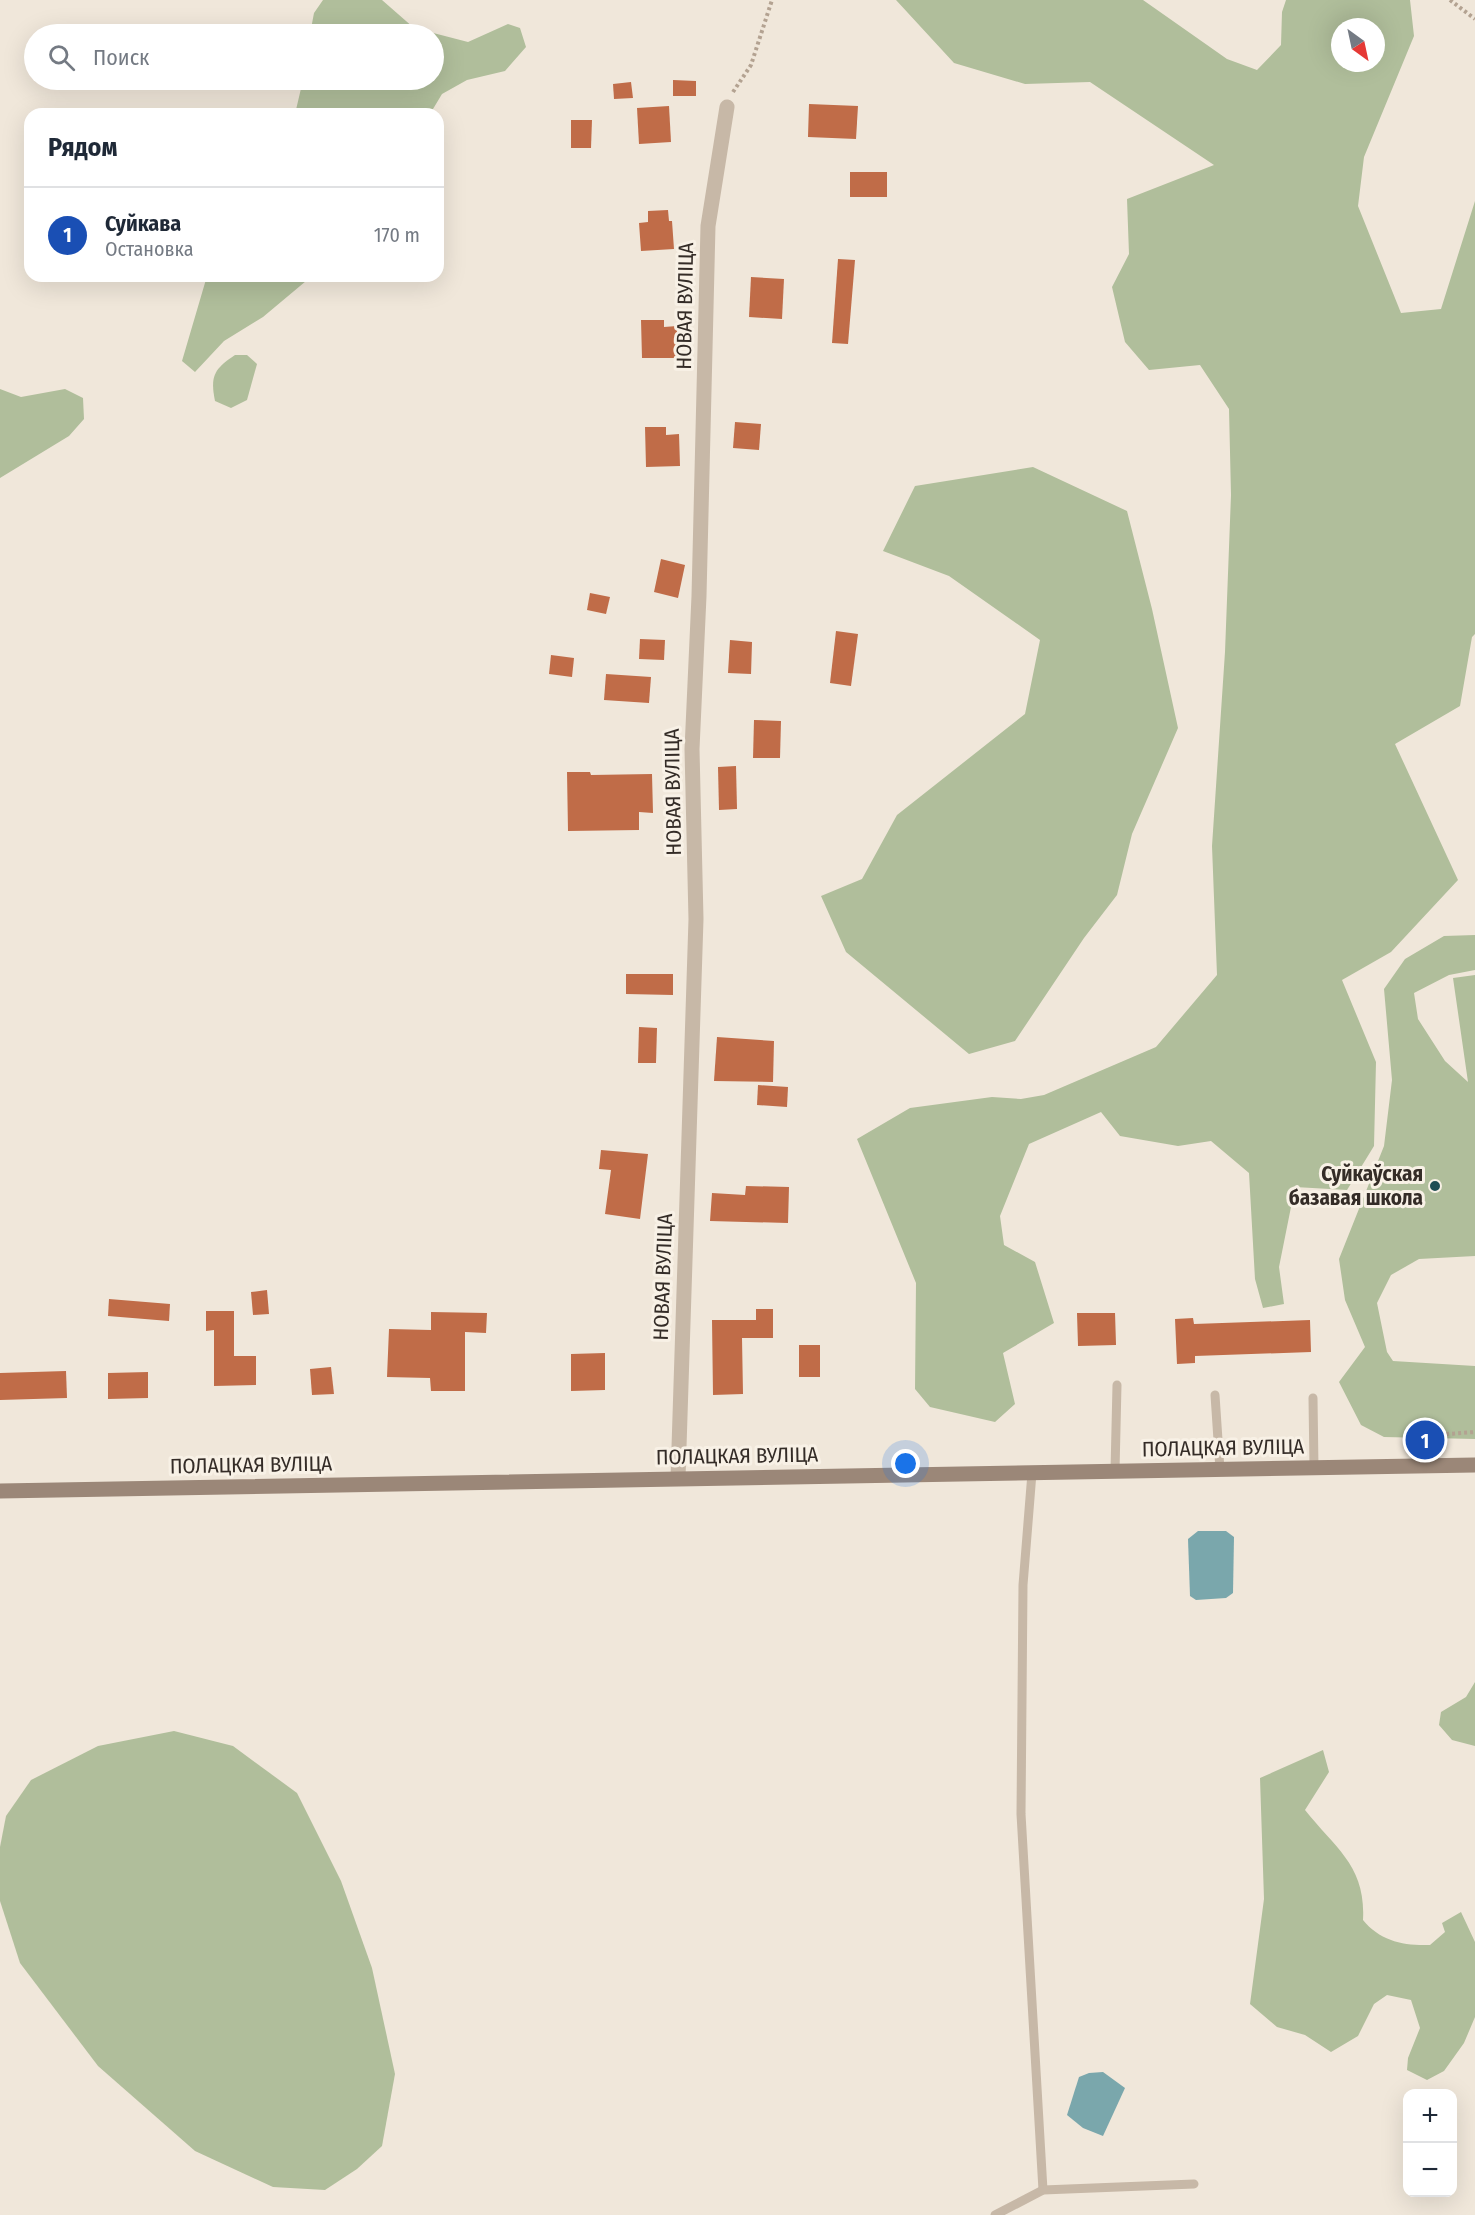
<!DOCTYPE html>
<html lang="ru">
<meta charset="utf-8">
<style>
body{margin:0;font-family:"Fira Sans Condensed",sans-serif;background:#f2f2f3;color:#1f2937}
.controls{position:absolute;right:18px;bottom:18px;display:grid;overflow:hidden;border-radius:12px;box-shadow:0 6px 24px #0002}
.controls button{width:54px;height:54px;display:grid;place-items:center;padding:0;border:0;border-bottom:2px solid #e0e1e3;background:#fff;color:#1f2937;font:30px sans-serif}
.compass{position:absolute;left:1331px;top:18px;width:54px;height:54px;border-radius:50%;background:#fff;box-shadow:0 6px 24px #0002;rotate:147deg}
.you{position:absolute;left:906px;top:1464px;width:21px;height:21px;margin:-15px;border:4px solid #fff;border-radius:50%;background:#1a73e8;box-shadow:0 0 0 9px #1a73e833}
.badge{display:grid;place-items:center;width:39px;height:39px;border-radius:50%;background:#db2777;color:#fff;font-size:20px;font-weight:700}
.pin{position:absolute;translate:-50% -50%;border:3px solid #fff;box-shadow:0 2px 6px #0006}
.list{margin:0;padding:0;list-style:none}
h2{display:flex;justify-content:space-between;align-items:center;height:78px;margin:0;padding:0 24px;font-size:26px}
h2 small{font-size:20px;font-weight:400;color:#747a83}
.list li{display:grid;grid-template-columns:39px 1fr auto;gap:18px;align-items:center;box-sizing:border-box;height:96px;padding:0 24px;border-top:2px solid #e0e1e3}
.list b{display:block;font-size:22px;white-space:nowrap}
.list p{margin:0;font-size:20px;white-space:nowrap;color:#747a83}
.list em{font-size:20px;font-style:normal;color:#747a83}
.icon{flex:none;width:33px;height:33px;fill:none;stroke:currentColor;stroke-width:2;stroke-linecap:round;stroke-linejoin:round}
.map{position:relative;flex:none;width:1475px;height:2215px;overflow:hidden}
.search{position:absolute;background:#fff;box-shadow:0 6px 24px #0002;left:24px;top:24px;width:420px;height:66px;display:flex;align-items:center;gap:15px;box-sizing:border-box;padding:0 21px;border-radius:33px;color:#747a83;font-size:22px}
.panel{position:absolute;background:#fff;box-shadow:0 6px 24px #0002;left:24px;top:108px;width:420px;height:174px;border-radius:18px}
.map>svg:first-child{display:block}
.green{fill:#b0be9b;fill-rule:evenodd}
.water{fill:#7aa7ac}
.building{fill:#c06c48}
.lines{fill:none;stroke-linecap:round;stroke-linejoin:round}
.path{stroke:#b3a291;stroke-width:4;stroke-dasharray:3 3;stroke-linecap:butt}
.service{stroke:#c7b8a7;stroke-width:9}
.minor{stroke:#c7b8a7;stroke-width:15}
.secondary{stroke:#9b8778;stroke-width:15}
.poi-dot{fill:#1f4d53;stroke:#f8f1e6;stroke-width:2}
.labels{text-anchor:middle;stroke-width:6;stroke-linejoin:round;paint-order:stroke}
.street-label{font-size:21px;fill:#342c27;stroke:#f8f1e6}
.poi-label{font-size:21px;font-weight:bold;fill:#342c27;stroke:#f8f1e6;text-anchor:end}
</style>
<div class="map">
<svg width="1475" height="2215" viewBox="0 0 1475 2215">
<rect width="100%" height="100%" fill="#f0e7da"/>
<g class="green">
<polygon points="323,0 382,0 414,28 468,42 508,24 520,28 526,47 505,71 467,80 442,94 430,114 295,114 303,80 434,80 434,34 310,34 314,13"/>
<path d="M 896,0 L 1143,0 L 1227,59 L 1257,70 L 1281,45 L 1282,12 L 1286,0 L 1410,0 L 1414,36 L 1364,157 L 1358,206 L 1401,313 L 1441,309 L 1475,201 L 1475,634 L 1472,637 L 1460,706 L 1395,744 L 1458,880 L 1391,952 L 1342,980 L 1376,1062 L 1374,1146 L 1347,1190 L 1295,1187 L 1279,1267 L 1284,1304 L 1263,1308 L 1255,1279 L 1249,1173 L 1211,1141 L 1178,1146 L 1120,1136 L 1101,1112 L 1029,1144 L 1000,1216 L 1004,1245 L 1035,1262 L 1054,1323 L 1003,1353 L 1015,1404 L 995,1422 L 930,1407 L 915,1389 L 916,1283 L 857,1139 L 910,1108 L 992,1097 L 1021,1099 L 1044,1095 L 1156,1047 L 1217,975 L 1212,846 L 1225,652 L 1231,495 L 1229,409 L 1200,365 L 1149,370 L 1125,342 L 1112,287 L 1129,254 L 1127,199 L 1214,165 L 1090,82 L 1025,84 L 954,63 ZM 1340,27 L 1376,27 L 1376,63 L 1340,63 Z"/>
<polygon points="207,276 312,276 263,317 224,341 195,372 182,361"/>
<path d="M 235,355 L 247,355 L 257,364 L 247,400 L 231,408 L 215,401 C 210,376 214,369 235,355 Z"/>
<polygon points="0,389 21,397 65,389 83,398 84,419 69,436 0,478"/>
<polygon points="1033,467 1127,511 1152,609 1178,728 1132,834 1117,895 1084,938 1015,1041 969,1054 846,952 821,896 862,879 897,815 1025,714 1040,640 949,576 883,551 915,486"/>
<polygon points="1475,935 1475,970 1449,975 1414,993 1418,1019 1445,1061 1468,1082 1453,978 1475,975 1475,1256 1419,1259 1391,1275 1377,1303 1387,1352 1393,1361 1475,1366 1475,1439 1384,1437 1361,1425 1339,1382 1365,1347 1345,1300 1339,1259 1384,1146 1392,1080 1384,989 1405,959 1444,936"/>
<polygon points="1475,1682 1475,1746 1452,1740 1439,1725 1441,1712 1466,1697"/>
<polygon points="174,1731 233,1746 297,1793 341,1881 372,1968 395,2074 382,2146 357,2169 325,2190 273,2187 195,2151 98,2066 20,1963 0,1901 0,1847 6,1816 31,1780 98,1746"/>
<path d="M 1323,1750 L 1329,1772 L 1305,1810 C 1336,1849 1366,1866 1363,1920 C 1380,1941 1404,1946 1430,1945 L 1445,1932 L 1442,1923 L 1461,1912 L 1475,1942 L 1475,2017 L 1464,2043 L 1444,2071 L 1427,2080 L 1407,2070 L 1408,2058 L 1420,2028 L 1411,2000 L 1387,1995 L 1374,2004 L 1358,2036 L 1331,2052 L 1305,2035 L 1277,2027 L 1250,2004 L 1264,1899 L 1260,1778 Z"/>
</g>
<g class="water">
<polygon points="1198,1531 1226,1531 1234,1537 1233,1593 1226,1598 1196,1600 1190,1596 1188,1539"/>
<polygon points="1103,2072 1125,2088 1103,2136 1083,2128 1067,2115 1079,2077 1089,2073"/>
</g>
<g class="building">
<polygon points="673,80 696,81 696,96 673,96"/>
<polygon points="631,82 633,98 614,99 613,84"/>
<polygon points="809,104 858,106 856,139 808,137"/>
<polygon points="669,106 671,142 639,144 637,108"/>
<polygon points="571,120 592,120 591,148 571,148"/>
<rect x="850" y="172" width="37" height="25"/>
<polygon points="668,210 669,221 672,221 674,249 641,251 639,223 648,222 648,211"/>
<polygon points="838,259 855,260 848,344 832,343"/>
<polygon points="751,277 784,279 782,319 749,317"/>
<polygon points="641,320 664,320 664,327 677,326 677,358 642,358"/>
<polygon points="735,422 761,424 759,450 733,448"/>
<polygon points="645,427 666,427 666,435 679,434 680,466 646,467"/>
<polygon points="661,559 685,565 678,598 654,592"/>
<polygon points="590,593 610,597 606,614 587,610"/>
<polygon points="836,631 858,634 851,686 830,683"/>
<polygon points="640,639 665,640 664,660 639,659"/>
<polygon points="730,640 752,642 751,674 728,673"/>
<polygon points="551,655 574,658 572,677 549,674"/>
<polygon points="606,674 651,677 649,703 604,700"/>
<polygon points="754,720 781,721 780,758 753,758"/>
<polygon points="736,766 737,809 719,810 718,767"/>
<polygon points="567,772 590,772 591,775 652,774 653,813 639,812 639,830 568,831"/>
<polygon points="626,974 673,974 673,995 626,994"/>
<polygon points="639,1027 657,1028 656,1063 638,1063"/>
<polygon points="717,1037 774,1041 773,1082 714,1081"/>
<polygon points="758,1085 788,1087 787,1107 757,1105"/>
<polygon points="601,1150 648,1154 640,1219 605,1214 611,1170 599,1169"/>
<polygon points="746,1186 789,1187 788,1223 710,1221 712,1193 745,1195"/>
<polygon points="267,1290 269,1314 253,1315 251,1292"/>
<polygon points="109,1299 170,1304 169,1321 108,1316"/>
<polygon points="756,1309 773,1309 773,1338 742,1338 743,1394 713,1395 712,1320 756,1320"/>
<polygon points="206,1311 234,1311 234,1356 256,1356 256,1385 214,1386 214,1330 206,1331"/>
<polygon points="431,1312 487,1313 486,1333 465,1332 465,1391 431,1391 430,1378 387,1377 389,1329 431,1330"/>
<polygon points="1077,1313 1115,1313 1116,1345 1078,1346"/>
<polygon points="1193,1318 1194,1324 1310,1320 1311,1352 1195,1356 1195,1363 1177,1364 1175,1319"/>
<rect x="799" y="1345" width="21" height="32"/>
<polygon points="605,1353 605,1390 571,1391 571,1354"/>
<polygon points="331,1367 334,1394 312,1395 310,1369"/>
<polygon points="66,1371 67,1398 0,1400 0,1373"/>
<polygon points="148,1372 148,1398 108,1399 108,1373"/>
</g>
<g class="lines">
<g class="path">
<polyline points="1450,0 1475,19"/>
<polyline points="733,92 751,65 772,0"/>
<polyline points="1419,1447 1447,1434 1475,1432"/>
</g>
<g class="service">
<polyline points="1215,1395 1220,1470"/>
<polyline points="1313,1398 1314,1468"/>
<polyline points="1115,1471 1117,1385"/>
<polyline points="1032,1473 1023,1585 1021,1814 1043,2190"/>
<polyline points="995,2215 1043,2190 1194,2184"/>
</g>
<polyline class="minor" points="678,1478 696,919 692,749 699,596 708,226 727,107"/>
<polyline class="secondary" points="0,1491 1475,1465"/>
</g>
<circle class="poi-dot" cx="1435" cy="1186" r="6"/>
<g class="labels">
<g class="street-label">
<text transform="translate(685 306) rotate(-89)" y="7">НОВАЯ ВУЛІЦА</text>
<text transform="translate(673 792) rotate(-91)" y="7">НОВАЯ ВУЛІЦА</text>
<text transform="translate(663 1277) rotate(-88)" y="7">НОВАЯ ВУЛІЦА</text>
<text transform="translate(1223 1448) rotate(-1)" y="7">ПОЛАЦКАЯ ВУЛІЦА</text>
<text transform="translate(737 1456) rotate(-1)" y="7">ПОЛАЦКАЯ ВУЛІЦА</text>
<text transform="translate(251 1465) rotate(-1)" y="7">ПОЛАЦКАЯ ВУЛІЦА</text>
</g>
<g class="poi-label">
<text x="1423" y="1181">Суйкаўская<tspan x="1423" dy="24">базавая школа</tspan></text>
</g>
</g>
</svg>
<div class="controls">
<button>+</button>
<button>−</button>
</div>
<svg class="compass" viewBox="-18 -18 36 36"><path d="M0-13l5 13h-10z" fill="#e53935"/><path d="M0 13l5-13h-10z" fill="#747a83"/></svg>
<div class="you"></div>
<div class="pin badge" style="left:1425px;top:1440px;background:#1a4fb4">1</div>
<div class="search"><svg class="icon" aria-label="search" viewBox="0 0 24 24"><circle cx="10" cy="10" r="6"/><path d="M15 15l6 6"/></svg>Поиск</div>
<section class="panel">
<h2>Рядом<small></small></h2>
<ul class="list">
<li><span class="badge" style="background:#1a4fb4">1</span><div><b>Суйкава</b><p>Остановка</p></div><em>170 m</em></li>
</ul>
</section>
</div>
